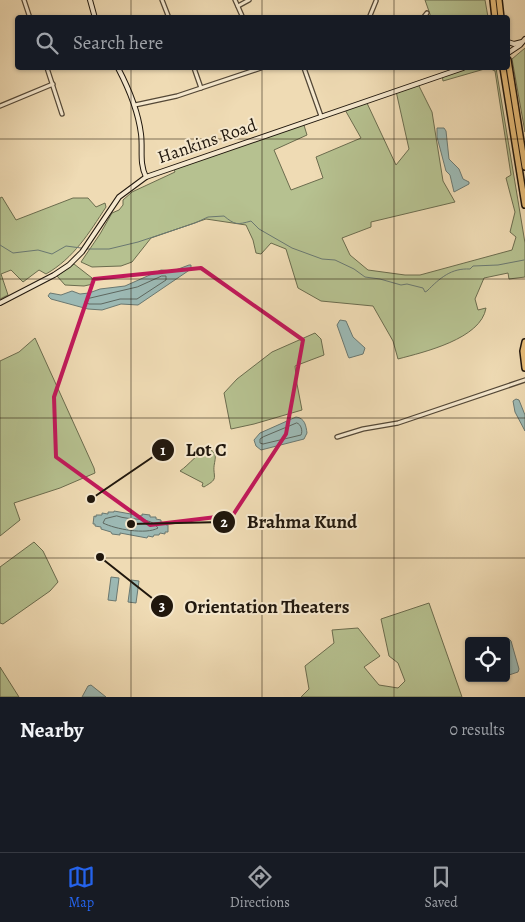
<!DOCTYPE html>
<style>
body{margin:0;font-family:Alegreya,serif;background:#242831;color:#f1f3f6}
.controls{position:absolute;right:15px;bottom:15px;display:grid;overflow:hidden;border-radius:5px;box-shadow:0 1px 4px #0004}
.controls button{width:45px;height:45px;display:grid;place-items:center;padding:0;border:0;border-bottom:1px solid #363941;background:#171b24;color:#f1f3f6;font:25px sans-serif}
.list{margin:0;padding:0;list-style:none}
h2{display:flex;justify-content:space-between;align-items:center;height:65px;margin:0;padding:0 20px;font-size:21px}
h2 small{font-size:16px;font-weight:400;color:#9ea1a6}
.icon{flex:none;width:28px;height:28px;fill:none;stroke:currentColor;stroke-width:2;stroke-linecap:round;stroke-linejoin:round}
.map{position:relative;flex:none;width:525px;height:697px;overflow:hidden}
.search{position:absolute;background:#171b24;box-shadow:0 1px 4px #0004;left:15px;right:15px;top:15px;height:55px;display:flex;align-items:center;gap:12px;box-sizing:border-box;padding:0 18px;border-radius:5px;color:#9ea1a6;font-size:19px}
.sheet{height:155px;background:#171b24}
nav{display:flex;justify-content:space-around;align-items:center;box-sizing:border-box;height:70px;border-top:1px solid #363941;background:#171b24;font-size:14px;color:#9ea1a6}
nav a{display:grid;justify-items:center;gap:2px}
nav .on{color:#2563eb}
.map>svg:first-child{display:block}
.green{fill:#b6c190;stroke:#6b6c4e}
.water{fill:#9cb9b4;stroke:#6a7871}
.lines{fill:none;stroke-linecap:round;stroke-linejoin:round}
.shore{stroke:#5e6860;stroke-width:1}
.stream{stroke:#6a7871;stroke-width:1}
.street-casing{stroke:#544837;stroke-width:5.5}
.secondary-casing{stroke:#20170d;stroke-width:6}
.highway-casing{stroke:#20170d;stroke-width:8}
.street{stroke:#f5e8ce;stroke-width:3}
.secondary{stroke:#f5e8ce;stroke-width:4}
.highway{stroke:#e8be7a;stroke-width:5}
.marked{fill:none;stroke:#c2185b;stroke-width:4;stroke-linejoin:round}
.grid{fill:none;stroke:#20170d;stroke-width:1;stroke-opacity:0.55}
.labels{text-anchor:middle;stroke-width:4;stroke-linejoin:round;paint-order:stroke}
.street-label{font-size:18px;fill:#20170d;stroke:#f5e8ce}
.leader{fill:none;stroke:#20170d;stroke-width:2}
.callout-dot{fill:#20170d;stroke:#f5e8ce;stroke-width:2}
.mark-label{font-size:15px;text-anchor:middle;font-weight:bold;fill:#fff}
.callout-label{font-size:19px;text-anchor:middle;font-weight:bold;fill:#20170d;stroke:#f5e8ce;stroke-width:4;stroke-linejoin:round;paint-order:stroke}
</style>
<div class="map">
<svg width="525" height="697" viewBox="0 0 525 697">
<rect width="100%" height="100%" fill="#efdbb4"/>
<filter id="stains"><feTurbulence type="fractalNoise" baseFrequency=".004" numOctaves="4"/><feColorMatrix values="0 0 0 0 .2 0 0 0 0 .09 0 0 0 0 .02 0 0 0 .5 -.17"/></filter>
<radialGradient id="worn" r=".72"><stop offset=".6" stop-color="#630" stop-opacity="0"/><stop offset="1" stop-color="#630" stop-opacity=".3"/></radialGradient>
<g class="green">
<polygon points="425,0 485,0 488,17 431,17"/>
<polygon points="525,48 525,132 512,59"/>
<polygon points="449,68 488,68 443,81 442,75 451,72"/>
<path d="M 489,68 L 496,68 L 525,243 L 525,277 L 509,279 L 508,273 L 484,278 L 475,299 L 478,310 L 486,308 C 481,339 424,352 398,359 L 393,341 L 373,306 L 321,301 L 298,288 L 286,249 L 271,243 L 261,254 L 256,253 L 253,240 L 246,225 L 206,219 L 151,238 L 132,262 L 121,266 L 92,267 L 81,262 L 100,234 L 112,213 L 119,210 L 123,205 L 123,200 L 132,192 L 175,172 L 173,167 L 303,122 L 307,135 L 274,150 L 291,190 L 323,178 L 316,157 L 361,138 L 344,108 L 366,101 L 396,165 L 409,149 L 396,91 L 418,84 L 432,112 L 443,181 L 455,202 L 371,222 L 371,227 L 342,238 L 350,255 L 368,270 L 405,275 L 420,275 L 512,250 L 516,237 L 510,232 L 515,212 L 506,178 L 511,175 L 495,71 Z"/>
<path d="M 2,197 L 16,220 L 73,198 L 88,198 L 96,207 L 105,203 L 106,207 C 89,233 74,258 46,274 L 39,270 L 23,282 L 11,270 L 1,274 L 8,295 L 0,299 L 0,198 Z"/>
<polygon points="74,264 92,278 93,284 84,286 65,285 57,276"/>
<polygon points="315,333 321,339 324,355 295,366 297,384 302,410 254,424 231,429 224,393 237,379 272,352"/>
<polygon points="35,338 94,468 95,473 60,488 14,503 20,520 0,536 0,361 19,352"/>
<path d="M 209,449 C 220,454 213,461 214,471 C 214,472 215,478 214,479 C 213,482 207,485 204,487 L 202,486 L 203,483 L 180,471 C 189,465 199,451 209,449 Z"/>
<polygon points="34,542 43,551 58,582 50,591 3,624 0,623 0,567"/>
<polygon points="429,603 462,697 301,697 309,689 305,666 334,643 332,630 358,628 380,656 364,667 379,685 398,688 405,681 398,663 389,656 381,619"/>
<polygon points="0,667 19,697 0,697"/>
</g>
<g class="water">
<polygon points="437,128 444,128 446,131 449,159 459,169 463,179 469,182 469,184 454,192 450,175 446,171 437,137"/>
<polygon points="189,265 191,265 191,269 138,305 121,304 102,310 88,309 51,299 48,296 50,293 61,295 72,291 80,294 89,293 100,289 125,286 161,270 173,271"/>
<polygon points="340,320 346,321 353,337 365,348 363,354 349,358 348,356 337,325"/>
<polygon points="516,399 519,400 525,415 525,431 515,412 513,401"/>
<path d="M 296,417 C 305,418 306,426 307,433 L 304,439 L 261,450 L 256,446 L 254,440 L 260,433 Z"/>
<polygon points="114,511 142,516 142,514 150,515 150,517 156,517 156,519 161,520 161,522 166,523 166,525 168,525 168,532 165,532 165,534 160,533 159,535 154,535 153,537 148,536 147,538 120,533 120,535 112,534 111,532 101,529 101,527 95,526 95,524 93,524 94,516 96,517 96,515 102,515 102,513 108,514 108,512 114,512"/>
<polygon points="111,577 119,578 116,601 108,600"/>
<polygon points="131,580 139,581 136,603 128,602"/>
<polygon points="508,638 511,641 519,669 518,672 509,675 506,673 506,641 498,641"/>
<polygon points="91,685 106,697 82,697 88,686"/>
</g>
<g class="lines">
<g class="shore">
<polygon points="162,276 166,276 166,280 137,299 120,299 101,304 89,304 85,302 86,299 137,287"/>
<path d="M 297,423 C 301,424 303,431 301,435 L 263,444 L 260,443 L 260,439 L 263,437 Z"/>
<path d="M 117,516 C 130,521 151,516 158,528 C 146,535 115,529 103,523 L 105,519 Z"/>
</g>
<g class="stream">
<polyline points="0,245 13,253 38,250 52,254 66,246 81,248"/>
<path d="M 87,249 L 109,249 L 138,242 L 195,223 L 208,217 L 224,216 C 235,225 237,225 251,221 L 259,229 L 292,248 L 322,259 L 335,260 L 354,269 L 365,277 L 380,279 L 401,285 L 407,284 L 423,288 L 425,292 L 427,291 C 440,278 451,268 470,269 L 473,266 L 498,265 L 524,260"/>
</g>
<defs>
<g id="street">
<polyline points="24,0 30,18"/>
<polyline points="162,0 169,18"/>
<polyline points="235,0 243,18"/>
<polyline points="238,6 249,0"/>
<polyline points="369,18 376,1"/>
<polyline points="423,18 427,13"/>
<polyline points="47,68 62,114"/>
<polyline points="194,68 201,88"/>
<polyline points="304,68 321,116"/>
<polyline points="135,105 177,96 261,68"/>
<polyline points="0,106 53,84"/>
<polyline points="337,437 363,429 398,423 525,380"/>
</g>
<g id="secondary">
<polyline points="90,0 95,18"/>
<polyline points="508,42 514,44 522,42"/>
<polyline points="508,53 520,45 525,39"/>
<path d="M 118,68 C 129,89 138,110 141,134 C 143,149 139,163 146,177"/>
<polyline points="0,303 54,275 69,265 82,252 119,197 146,177 463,68"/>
</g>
<g id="highway">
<polyline points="493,0 495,18"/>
<polyline points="499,0 501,18"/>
<polyline points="508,60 525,167"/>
<polyline points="503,68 525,205"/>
<polyline points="525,342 523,351 525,368"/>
</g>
</defs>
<use href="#street" class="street-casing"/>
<use href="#secondary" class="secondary-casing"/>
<use href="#highway" class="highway-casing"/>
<use href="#street" class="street"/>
<use href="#secondary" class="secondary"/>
<use href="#highway" class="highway"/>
</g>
<path class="marked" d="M 201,268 L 303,340 L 286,434 L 233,515 L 150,525 L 56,457 L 54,397 L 94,279 Z"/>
<path class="grid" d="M 131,0 L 131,18M 262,0 L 262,18M 394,0 L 394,18M 131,68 L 131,697M 262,68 L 262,697M 394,68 L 394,697M 0,139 L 525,139M 0,279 L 525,279M 0,418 L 525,418M 0,558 L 525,558"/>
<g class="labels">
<g class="street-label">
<text transform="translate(207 141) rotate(-19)" y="6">Hankins Road</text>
</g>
</g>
<path class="leader" d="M91 499L163 450M131 524L224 522M100 557L162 606"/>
<g class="callout-dot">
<circle cx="91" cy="499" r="5"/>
<circle cx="131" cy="524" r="5"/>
<circle cx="100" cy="557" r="5"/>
<circle cx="163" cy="450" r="12"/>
<circle cx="224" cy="522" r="12"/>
<circle cx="162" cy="606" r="12"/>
</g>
<g class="mark-label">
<text x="163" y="455">1</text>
<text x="224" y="527">2</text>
<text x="162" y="611">3</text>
</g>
<g class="callout-label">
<text x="206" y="456">Lot C</text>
<text x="302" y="528">Brahma Kund</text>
<text x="267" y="613">Orientation Theaters</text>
</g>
<rect width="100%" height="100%" filter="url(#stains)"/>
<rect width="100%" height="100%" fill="url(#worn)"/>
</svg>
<div class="controls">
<button><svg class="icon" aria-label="locate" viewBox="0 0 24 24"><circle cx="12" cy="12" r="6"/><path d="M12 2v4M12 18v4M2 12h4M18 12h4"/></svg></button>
</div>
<div class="search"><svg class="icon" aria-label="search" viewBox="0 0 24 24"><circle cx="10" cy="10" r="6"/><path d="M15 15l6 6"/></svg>Search here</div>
</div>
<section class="sheet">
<h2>Nearby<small>0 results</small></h2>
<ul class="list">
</ul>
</section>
<nav>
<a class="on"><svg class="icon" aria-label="map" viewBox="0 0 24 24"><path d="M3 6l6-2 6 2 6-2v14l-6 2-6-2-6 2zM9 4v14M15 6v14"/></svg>Map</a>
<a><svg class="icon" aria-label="directions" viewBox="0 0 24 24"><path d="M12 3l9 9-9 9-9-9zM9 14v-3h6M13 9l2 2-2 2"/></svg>Directions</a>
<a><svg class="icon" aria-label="saved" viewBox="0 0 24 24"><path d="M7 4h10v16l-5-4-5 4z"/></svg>Saved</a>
</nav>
